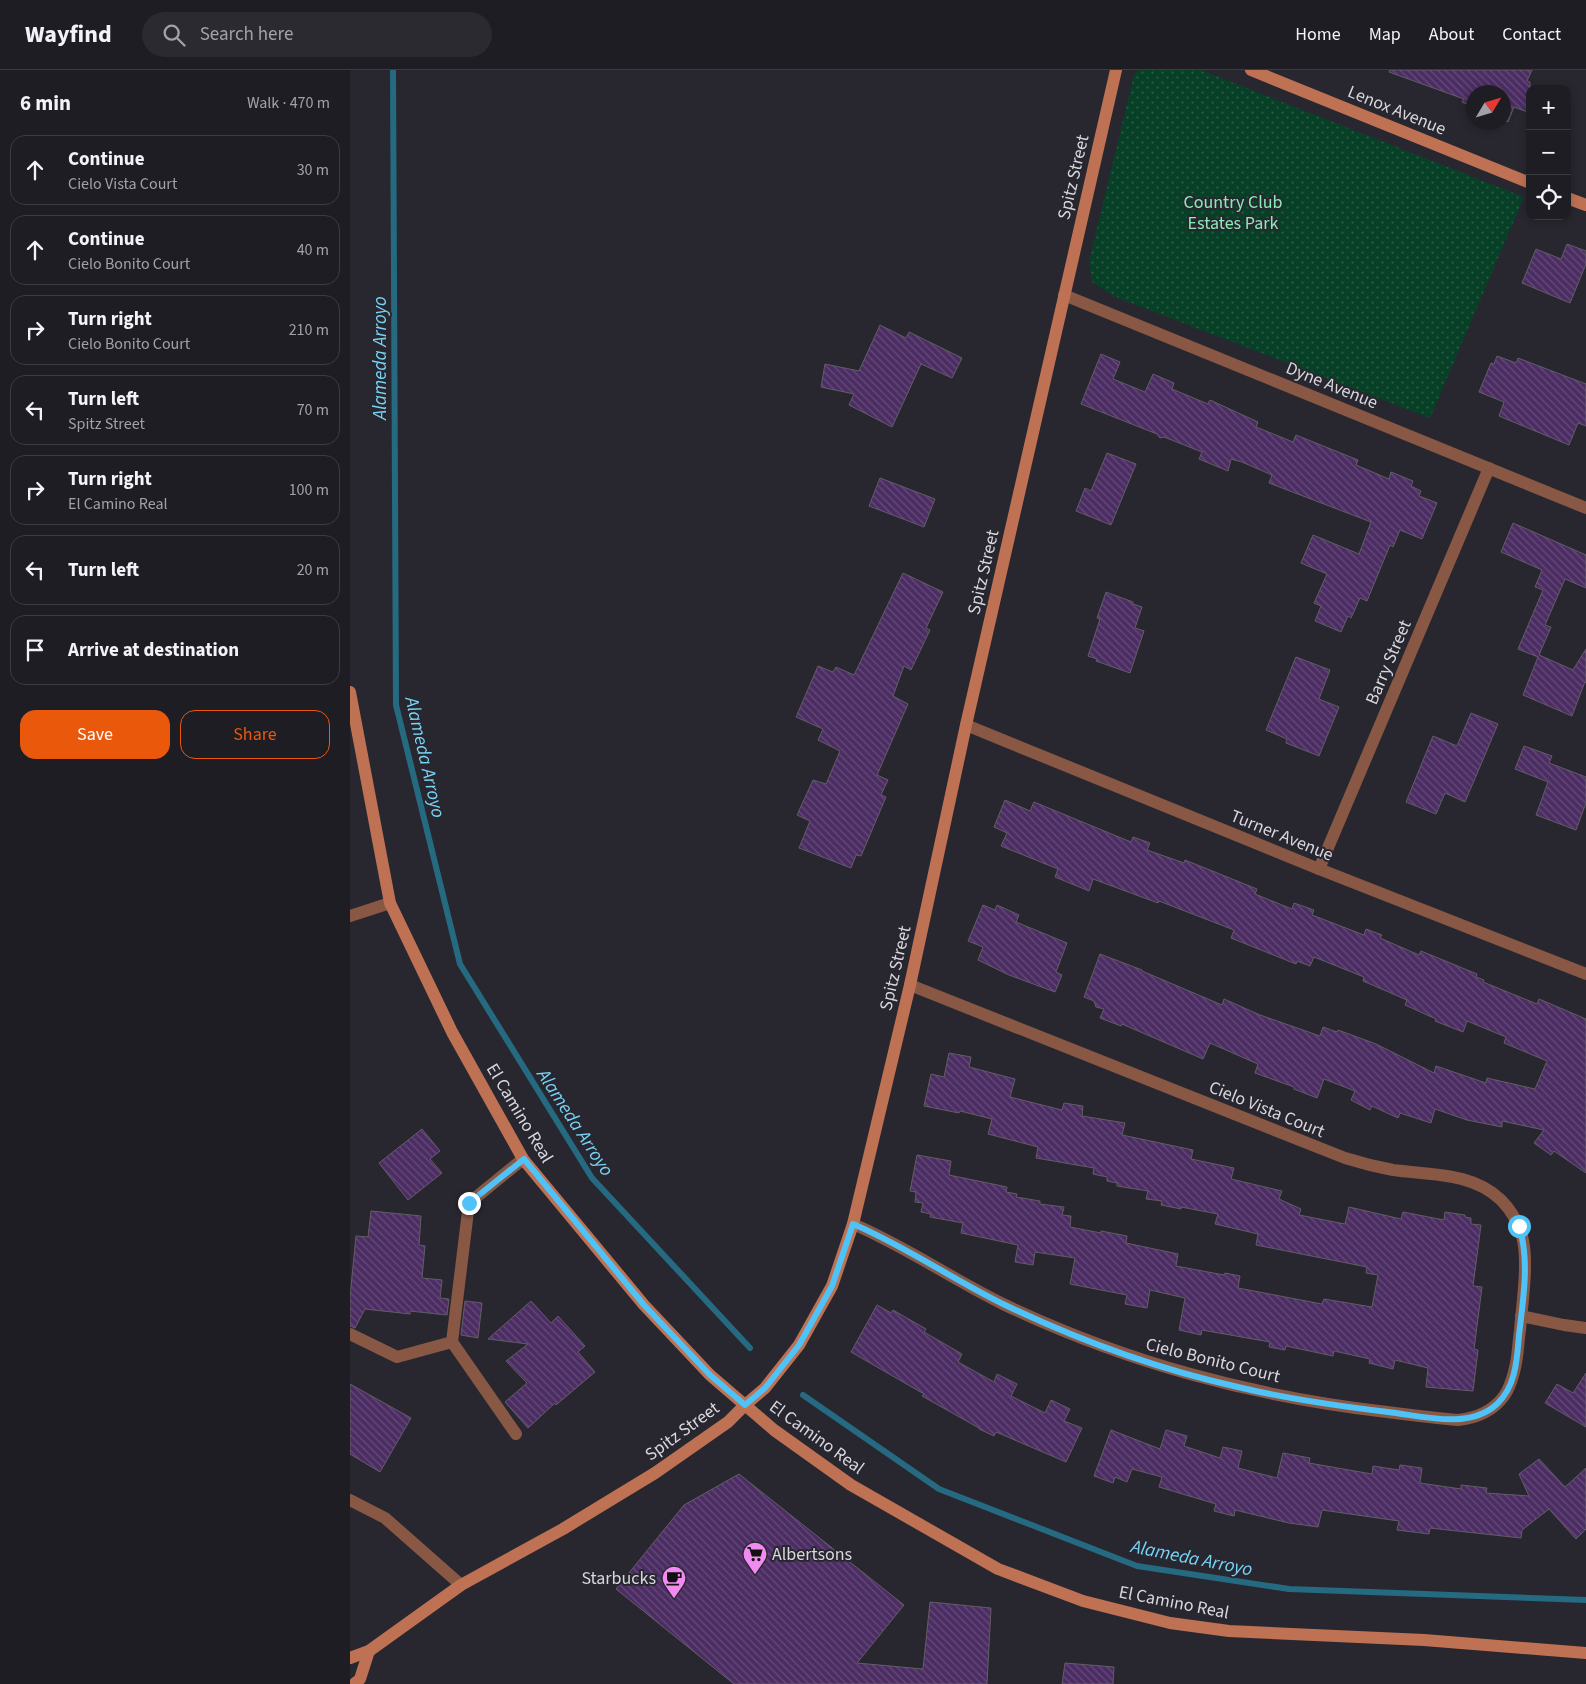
<!DOCTYPE html>
<meta charset="utf-8">
<style>
body{margin:0;font-family:"Source Sans 3",sans-serif;background:#2b2a31;color:#f1f3f6}
.controls{position:absolute;right:15px;top:15px;display:grid;overflow:hidden;border-radius:10px;box-shadow:0 2px 8px #0003}
.controls button{width:45px;height:45px;display:grid;place-items:center;padding:0;border:0;border-bottom:1px solid #3c3b41;background:#1e1d24;color:#f1f3f6;font:25px sans-serif}
.compass{position:absolute;left:1116px;top:15px;width:45px;height:45px;border-radius:50%;background:#1e1d24;box-shadow:0 2px 8px #0003;rotate:52deg}
.stop{position:absolute;width:15px;height:15px;margin:-11px;border:4px solid #4fc3f7;border-radius:50%;background:#fff}
.stop.end{background:#4fc3f7;border-color:#fff;box-shadow:0 1px 5px #0008}
.list{margin:0;padding:0;list-style:none}
h2{display:flex;justify-content:space-between;align-items:center;height:65px;margin:0;padding:0 20px;font-size:21px}
h2 small{font-size:16px;font-weight:400;color:#a1a2a6}
.list li{display:grid;grid-template-columns:32px 1fr auto;gap:15px;align-items:center;box-sizing:border-box;height:70px;margin:0 10px 10px;padding:0 10px;border:1px solid #3c3b41;border-radius:15px}
.list b{display:block;font-size:19px;white-space:nowrap}
.list p{margin:0;font-size:16px;white-space:nowrap;color:#a1a2a6}
.list em{font-size:16px;font-style:normal;color:#a1a2a6}
.actions{display:flex;gap:10px;padding:15px 20px}
.actions a{flex:1;padding:11px 0;border:1px solid #ea580c;border-radius:15px;text-align:center;font-size:18px;color:#ea580c}
.actions .main{background:#ea580c;color:#fff}
.icon{flex:none;width:28px;height:28px;fill:none;stroke:currentColor;stroke-width:2;stroke-linecap:round;stroke-linejoin:round}
.map{position:relative;flex:none;width:1236px;height:1614px;overflow:hidden}
header{display:flex;align-items:center;gap:30px;box-sizing:border-box;height:70px;padding:0 25px;background:#1e1d24;border-bottom:1px solid #3c3b41}
header strong{font-size:24px}
nav{display:flex;gap:28px;margin-inline-start:auto;font-size:18px}
.search{width:350px;height:45px;background:#2b2a31;display:flex;align-items:center;gap:12px;box-sizing:border-box;padding:0 18px;border-radius:28px;color:#a1a2a6;font-size:19px}
main{display:flex}
aside{flex:1;background:#1e1d24}
.map>svg:first-child{display:block}
.park{fill:url(#park-dots)}
.lines{fill:none;stroke-linecap:round;stroke-linejoin:round}
.stream{stroke:#256a80;stroke-width:6}
.building{fill:url(#building-back-hatch);stroke:#625d67}
.street{stroke:#885845;stroke-width:12}
.secondary{stroke:#be7253;stroke-width:12}
.route{stroke:#4fc3f7;stroke-width:6}
.labels{text-anchor:middle;stroke-width:4;stroke-linejoin:round;paint-order:stroke}
.street-label{font-size:18px;fill:#d8d7dd;stroke:#282730}
.park-label{font-size:18px;fill:#87ecb4;stroke:#282730}
.poi-label{font-size:18px;fill:#d8d7dd;stroke:#282730;text-anchor:start}
.water-label{font-size:19px;font-style:italic;fill:#77d4f5;stroke:#282730}
</style>
<header>
<strong>Wayfind</strong>
<div class="search"><svg class="icon" aria-label="search" viewBox="0 0 24 24"><circle cx="10" cy="10" r="6"/><path d="M15 15l6 6"/></svg>Search here</div>
<nav><a>Home</a><a>Map</a><a>About</a><a>Contact</a></nav>
</header>
<main>
<aside>
<h2>6 min<small>Walk · 470 m</small></h2>
<ul class="list">
<li><svg class="icon" aria-label="ahead" viewBox="0 0 24 24"><path d="M12 20V5M6 11l6-6 6 6"/></svg><div><b>Continue</b><p>Cielo Vista Court</p></div><em>30 m</em></li>
<li><svg class="icon" aria-label="ahead" viewBox="0 0 24 24"><path d="M12 20V5M6 11l6-6 6 6"/></svg><div><b>Continue</b><p>Cielo Bonito Court</p></div><em>40 m</em></li>
<li><svg class="icon" aria-label="right" viewBox="0 0 24 24"><path d="M7 20v-9h11M14 6l5 5-5 5"/></svg><div><b>Turn right</b><p>Cielo Bonito Court</p></div><em>210 m</em></li>
<li><svg class="icon" aria-label="left" viewBox="0 0 24 24"><path d="M17 20v-9H6M10 6l-5 5 5 5"/></svg><div><b>Turn left</b><p>Spitz Street</p></div><em>70 m</em></li>
<li><svg class="icon" aria-label="right" viewBox="0 0 24 24"><path d="M7 20v-9h11M14 6l5 5-5 5"/></svg><div><b>Turn right</b><p>El Camino Real</p></div><em>100 m</em></li>
<li><svg class="icon" aria-label="left" viewBox="0 0 24 24"><path d="M17 20v-9H6M10 6l-5 5 5 5"/></svg><div><b>Turn left</b></div><em>20 m</em></li>
<li><svg class="icon" aria-label="arrive" viewBox="0 0 24 24"><path d="M6 21V4h12l-3 4 3 4H6"/></svg><div><b>Arrive at destination</b></div></li>
</ul>
<div class="actions"><a class="main">Save</a><a>Share</a></div>
</aside>
<div class="map">
<svg width="1236" height="1614" viewBox="0 0 1236 1614">
<defs>
<pattern id="park-dots" width="8" height="8" patternUnits="userSpaceOnUse" patternTransform="scale(1.25)"><rect width="8" height="8" fill="#074027"/><path d="M2 2h.1M6 6h.1" fill="none" stroke="#2a5b46" stroke-width="1.8" stroke-linecap="round"/></pattern>
<pattern id="building-back-hatch" width="6" height="6" patternUnits="userSpaceOnUse" patternTransform="scale(1.25)"><rect width="6" height="6" fill="#4c2d63"/><path d="M-1 5l2 2M0 0l6 6M5-1l2 2" fill="none" stroke="#654b79"/></pattern>
</defs>
<rect width="100%" height="100%" fill="#282730"/>
<polygon class="park" points="788,0 851,0 1174,127 1080,348 763,226 742,212 739,192 784,5"/>
<g class="lines">
<g class="stream">
<polyline points="43,0 46,635 110,894 242,1108 400,1278"/>
<polyline points="453,1325 589,1419 787,1496 939,1519 1236,1530"/>
</g>
</g>
<g class="building">
<polygon points="1040,0 1182,0 1177,11 1180,12 1180,43 1164,37 1158,52 1154,50 1154,22 1124,22 1124,37 1112,32 1114,29 1039,2"/>
<polygon points="1217,174 1236,181 1236,194 1220,233 1172,213 1186,179 1211,189"/>
<polygon points="530,255 556,268 559,262 612,288 602,308 571,294 542,357 499,335 504,324 471,317 475,294 509,301"/>
<polygon points="751,284 770,292 763,309 795,322 803,304 824,313 822,319 858,334 860,330 908,352 906,357 943,372 946,365 1008,390 1006,395 1039,409 1041,402 1063,411 1061,416 1071,421 1069,426 1087,433 1072,469 1050,460 1043,477 1040,475 1017,531 1010,528 1001,548 998,546 991,562 965,551 971,536 964,533 977,504 951,493 963,465 1009,484 1021,452 919,413 922,405 892,392 881,389 878,401 849,389 852,382 814,367 810,368 807,364 731,334"/>
<polygon points="1147,286 1166,293 1168,288 1236,314 1236,356 1228,353 1219,375 1149,346 1154,332 1129,322 1141,293 1144,294"/>
<polygon points="757,383 786,394 761,455 726,441 735,418 741,421"/>
<polygon points="530,408 585,429 574,457 519,436"/>
<polygon points="1163,453 1236,485 1236,518 1215,509 1195,555 1201,557 1189,585 1223,600 1236,579 1236,612 1234,614 1222,646 1173,625 1188,587 1168,579 1193,520 1185,517 1192,500 1151,482"/>
<polygon points="553,503 593,522 576,558 580,560 561,600 554,596 543,626 558,634 527,705 538,710 531,725 536,727 511,786 506,785 501,798 449,778 460,751 447,745 463,710 476,714 490,681 468,670 473,659 446,647 468,596 483,602 486,597 504,605"/>
<polygon points="756,522 783,532 783,534 792,537 785,558 794,561 780,603 746,591 747,589 738,586 750,549 747,548"/>
<polygon points="946,587 980,600 969,629 989,637 969,686 936,673 937,669 916,660"/>
<polygon points="1121,643 1148,654 1115,732 1095,723 1086,744 1056,732 1083,666 1107,676"/>
<polygon points="1174,676 1202,686 1199,693 1236,707 1236,733 1226,760 1186,745 1198,712 1165,699"/>
<polygon points="655,730 680,741 684,732 781,772 783,767 800,773 797,780 834,793 835,790 907,819 905,824 942,839 944,833 964,840 962,845 1014,865 1016,859 1032,865 1030,868 1069,885 1071,881 1127,904 1126,907 1134,910 1133,912 1187,934 1189,929 1236,949 1236,1103 1204,1081 1201,1085 1184,1073 1194,1060 1152,1051 1152,1057 1117,1050 1085,1039 1081,1053 1050,1043 1048,1048 1022,1036 1020,1040 1001,1030 1005,1021 974,1009 967,1028 944,1019 944,1017 905,1003 908,994 860,973 853,989 772,954 771,956 750,948 754,939 746,937 744,931 734,927 750,884 792,900 792,901 872,935 874,929 910,945 970,966 973,957 987,962 988,960 1026,974 1084,1003 1086,996 1136,1013 1137,1008 1185,1019 1197,991 1154,973 1156,967 1117,951 1113,962 1085,951 1086,949 1055,935 1057,930 1013,911 1014,907 964,887 960,896 947,891 946,894 881,868 884,860 809,831 808,833 743,809 739,821 705,807 708,799 651,776 657,763 644,757"/>
<polygon points="633,835 645,840 647,835 669,845 666,852 717,873 706,902 712,905 705,922 659,905 628,890 633,877 618,871"/>
<polygon points="599,983 621,987 619,997 665,1009 660,1027 712,1040 714,1033 733,1036 732,1046 775,1053 772,1065 843,1080 841,1089 884,1098 881,1109 932,1121 929,1129 951,1139 949,1145 995,1154 999,1137 1051,1149 1053,1142 1094,1150 1095,1142 1115,1145 1115,1147 1121,1148 1121,1154 1131,1155 1123,1216 1132,1217 1124,1279 1128,1280 1123,1321 1076,1317 1078,1298 1045,1290 1043,1299 1019,1293 1020,1289 984,1281 983,1286 936,1276 935,1280 919,1277 920,1272 852,1260 851,1265 829,1260 835,1228 800,1220 797,1238 775,1234 777,1225 720,1214 725,1188 685,1182 683,1195 665,1192 668,1175 611,1163 613,1153 580,1147 581,1144 571,1142 573,1133 565,1132 566,1122 560,1121 567,1085 601,1091 599,1105 657,1117 656,1122 667,1124 666,1127 690,1131 690,1134 714,1137 712,1145 721,1146 720,1157 751,1163 751,1161 777,1166 776,1173 828,1184 826,1196 874,1205 875,1203 890,1206 888,1218 972,1234 974,1229 1022,1237 1028,1205 1016,1203 1017,1197 906,1175 908,1164 865,1154 868,1144 831,1137 831,1139 811,1135 812,1131 796,1129 798,1121 767,1116 767,1113 757,1111 757,1107 743,1104 744,1098 686,1088 688,1077 638,1064 642,1049 610,1041 609,1043 574,1036 581,1004 594,1007"/>
<polygon points="72,1059 90,1081 80,1089 92,1103 58,1130 29,1093"/>
<polygon points="21,1141 71,1146 69,1175 75,1176 72,1208 92,1210 90,1228 99,1229 97,1245 60,1241 60,1244 15,1239 5,1258 0,1256 0,1227 6,1166 18,1167"/>
<polygon points="115,1231 132,1233 128,1268 111,1265"/>
<polygon points="181,1231 201,1253 208,1246 235,1276 228,1282 245,1302 206,1335 205,1333 178,1358 155,1332 177,1313 156,1291 178,1274 138,1269"/>
<polygon points="527,1235 541,1243 543,1240 576,1259 574,1262 612,1284 608,1292 644,1312 647,1304 667,1314 661,1326 695,1343 701,1330 720,1339 714,1351 732,1358 716,1392 646,1362 644,1366 629,1359 629,1358 572,1326 574,1324 501,1282"/>
<polygon points="1236,1303 1236,1357 1195,1333 1207,1314 1223,1323"/>
<polygon points="0,1314 61,1348 30,1402 0,1384"/>
<polygon points="761,1360 810,1379 816,1360 837,1366 834,1376 870,1388 873,1377 892,1381 888,1398 927,1408 933,1383 960,1388 959,1393 1022,1404 1023,1396 1049,1400 1050,1395 1072,1398 1070,1413 1111,1419 1111,1415 1137,1418 1136,1423 1179,1426 1169,1404 1189,1389 1215,1417 1236,1398 1236,1459 1226,1469 1199,1439 1172,1460 1171,1468 1080,1458 1079,1464 1047,1460 1049,1451 972,1440 968,1457 939,1453 885,1440 884,1446 864,1441 866,1434 809,1417 812,1407 782,1399 777,1412 765,1407 763,1413 744,1406"/>
<polygon points="389,1404 554,1535 507,1593 573,1599 580,1532 641,1538 637,1614 384,1614 266,1519 334,1435"/>
<polygon points="715,1593 764,1597 763,1614 712,1614"/>
</g>
<g class="lines">
<g class="street">
<polyline points="714,225 1236,438"/>
<polyline points="616,655 969,799 1236,904"/>
<polyline points="969,799 1139,398"/>
<polyline points="0,846 40,833"/>
<path d="M 503,1154 C 555,1176 602,1209 653,1234 C 777,1293 901,1326 1037,1342 C 1061,1345 1085,1348 1108,1350 C 1127,1348 1143,1341 1154,1326 C 1159,1319 1162,1310 1164,1302 C 1168,1288 1168,1274 1170,1260 C 1172,1234 1179,1191 1172,1166 C 1168,1152 1161,1140 1151,1130 C 1122,1102 1080,1105 1043,1100 C 1027,1097 1011,1093 995,1088 L 560,915"/>
<polyline points="1171,1246 1214,1255 1236,1258"/>
<polyline points="0,1264 47,1287 102,1272 119,1133 173,1089"/>
<polyline points="102,1272 166,1364"/>
<polyline points="0,1430 35,1448 111,1515"/>
</g>
<g class="secondary">
<polyline points="901,0 1180,113"/>
<polyline points="1217,128 1236,135"/>
<polyline points="0,622 40,833 102,962 173,1089 294,1235 360,1305 424,1360 501,1415 648,1499 733,1531 820,1553 879,1561 1074,1570 1236,1583"/>
<polyline points="0,1588 19,1581 111,1515 213,1459 305,1403 378,1352 395,1335 415,1318 449,1275 482,1216 503,1154 560,915 616,655 766,0"/>
<polyline points="4,1614 10,1609 19,1581"/>
</g>
</g>
<g class="lines">
<path class="route" d="M 119,1133 L 174,1089 L 294,1235 L 360,1305 L 395,1335 L 415,1318 L 449,1275 L 482,1216 L 503,1154 C 555,1176 602,1209 653,1234 C 728,1270 807,1299 888,1317 C 937,1329 988,1336 1038,1342 C 1073,1346 1119,1360 1147,1334 C 1166,1316 1167,1289 1169,1265 C 1173,1230 1180,1190 1169,1156"/>
</g>
<defs>
<symbol id="supermarket-pin" viewBox="-11 -11 22 30"><path d="M0 17L-7.5 6A9.5 9.5 0 1 1 7.5 6Z" fill="#f38af2" stroke="#282730"/><path d="M-6-5.5h2.5l.6 2H6L4.5 2H-2.5L-4.4-4H-6ZM-1.5 3.2a1.3 1.3 0 1 0 .1 0ZM3 3.2a1.3 1.3 0 1 0 .1 0Z" fill="#111"/></symbol>
<symbol id="cafe-pin" viewBox="-11 -11 22 30"><path d="M0 17L-7.5 6A9.5 9.5 0 1 1 7.5 6Z" fill="#f38af2" stroke="#282730"/><path d="M-5.5-4.5H6V0H3Q3 3.5 0 3.5H-2.5Q-5.5 3.5-5.5 0ZM3-3.2v2h1.7v-2ZM-6 4.5H4V6H-6Z" fill="#111"/></symbol>
</defs>
<g fill-rule="evenodd">
<use href="#supermarket-pin" x="391" y="1470" width="28" height="38"/>
<use href="#cafe-pin" x="310" y="1494" width="28" height="38"/>
</g>
<g class="labels">
<g class="street-label">
<text transform="translate(1047 40) rotate(22)" y="6">Lenox Avenue</text>
<text transform="translate(723 107) rotate(-77)" y="6">Spitz Street</text>
<text transform="translate(982 315) rotate(22)" y="6">Dyne Avenue</text>
<text transform="translate(633 502) rotate(-77)" y="6">Spitz Street</text>
<text transform="translate(1038 592) rotate(-67)" y="6">Barry Street</text>
<text transform="translate(932 765) rotate(22)" y="6">Turner Avenue</text>
<text transform="translate(545 898) rotate(-77)" y="6">Spitz Street</text>
<text transform="translate(917 1039) rotate(22)" y="6">Cielo Vista Court</text>
<text transform="translate(170 1043) rotate(59)" y="6">El Camino Real</text>
<text transform="translate(863 1290) rotate(14)" y="6">Cielo Bonito Court</text>
<text transform="translate(332 1361) rotate(-36)" y="6">Spitz Street</text>
<text transform="translate(467 1367) rotate(36)" y="6">El Camino Real</text>
<text transform="translate(824 1532) rotate(11)" y="6">El Camino Real</text>
</g>
<g class="park-label">
<text x="883" y="138">Country Club<tspan x="883" dy="21">Estates Park</tspan></text>
</g>
<g class="poi-label">
<text x="422" y="1490">Albertsons</text>
<text x="306" y="1514" text-anchor="end">Starbucks</text>
</g>
<g class="water-label">
<text transform="translate(29 288) rotate(-90)" y="7">Alameda Arroyo</text>
<text transform="translate(76 687) rotate(77)" y="7">Alameda Arroyo</text>
<text transform="translate(226 1052) rotate(57)" y="7">Alameda Arroyo</text>
<text transform="translate(842 1487) rotate(11)" y="7">Alameda Arroyo</text>
</g>
</g>
</svg>
<div class="controls">
<button>+</button>
<button>−</button>
<button><svg class="icon" aria-label="locate" viewBox="0 0 24 24"><circle cx="12" cy="12" r="6"/><path d="M12 2v4M12 18v4M2 12h4M18 12h4"/></svg></button>
</div>
<svg class="compass" viewBox="-18 -18 36 36"><path d="M0-13l5 13h-10z" fill="#e53935"/><path d="M0 13l5-13h-10z" fill="#a1a2a6"/></svg>
<div class="stop" style="left:1169px;top:1156px"></div>
<div class="stop end" style="left:119px;top:1133px"></div>
</div>
</main>
